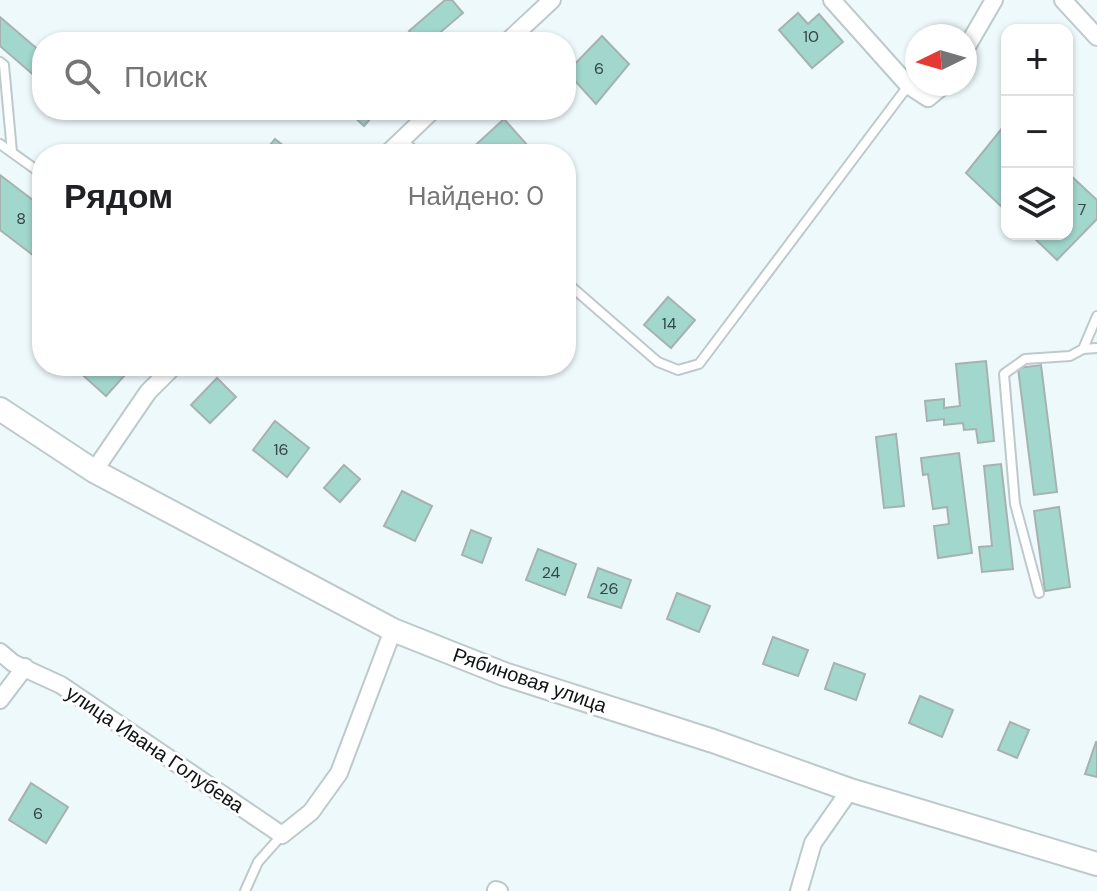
<!DOCTYPE html>
<html lang="ru">
<meta charset="utf-8">
<style>
body{margin:0;font-family:"DM Sans",sans-serif;background:#f2f2f2;color:#202124}
.controls{position:absolute;right:24px;top:24px;display:grid;overflow:hidden;border-radius:16px;box-shadow:0 2px 6px #0004}
.controls button{width:72px;height:72px;display:grid;place-items:center;padding:0;border:0;border-bottom:2px solid #e0e0e0;background:#fff;color:#202124;font:40px sans-serif}
.compass{position:absolute;left:905px;top:24px;width:72px;height:72px;border-radius:50%;background:#fff;box-shadow:0 2px 6px #0004;rotate:265deg}
.list{margin:0;padding:0;list-style:none}
h2{display:flex;justify-content:space-between;align-items:center;height:104px;margin:0;padding:0 32px;font-size:34px}
h2 small{font-size:26px;font-weight:400;color:#757577}
.icon{flex:none;width:44px;height:44px;fill:none;stroke:currentColor;stroke-width:2;stroke-linecap:round;stroke-linejoin:round}
.map{position:relative;flex:none;width:1097px;height:891px;overflow:hidden}
.search{position:absolute;background:#fff;box-shadow:0 2px 6px #0004;left:32px;top:32px;width:544px;height:88px;display:flex;align-items:center;gap:20px;box-sizing:border-box;padding:0 28px;border-radius:32px;color:#757577;font-size:30px}
.panel{position:absolute;background:#fff;box-shadow:0 2px 6px #0004;left:32px;top:144px;width:544px;height:232px;border-radius:32px}
.map>svg:first-child{display:block}
.building{fill:#a2d7ce;stroke:#a7b2b0;stroke-width:2}
.lines{fill:none;stroke-linecap:round;stroke-linejoin:round}
.lane-casing{stroke:#bec9cc;stroke-width:12}
.street-casing{stroke:#bec9cc;stroke-width:20}
.secondary-casing{stroke:#bec9cc;stroke-width:26}
.lane{stroke:#fff;stroke-width:8}
.street{stroke:#fff;stroke-width:16}
.secondary{stroke:#fff;stroke-width:22}
.labels{text-anchor:middle;stroke-width:6;stroke-linejoin:round;paint-order:stroke}
.number-label{font-size:16px;fill:#344543}
.street-label{font-size:20px;fill:#101415;stroke:#fff}
</style>
<div class="map">
<svg width="1097" height="891" viewBox="0 0 1097 891">
<rect width="100%" height="100%" fill="#eef9fc"/>
<g class="building">
<polygon points="445,0 452,0 463,13 429,42 419,42 409,31"/>
<polygon points="798,13 808,24 819,14 843,42 812,68 779,30"/>
<polygon points="0,17 42,53 42,70 36,77 0,46"/>
<polygon points="602,36 629,64 596,104 567,72"/>
<polygon points="347,110 378,110 364,126"/>
<polygon points="504,119 528,146 520,154 470,154 468,152"/>
<polygon points="1007,122 1007,212 966,173"/>
<polygon points="275,139 294,154 263,154"/>
<polygon points="1067,172 1097,200 1097,219 1057,260 1030,234 1067,234"/>
<polygon points="0,175 42,207 42,262 0,230"/>
<polygon points="668,297 695,320 671,348 644,325"/>
<polygon points="986,361 994,441 978,443 976,429 964,430 963,423 944,425 944,419 927,421 925,401 944,399 944,408 960,406 956,364"/>
<polygon points="1041,365 1057,492 1034,495 1018,368"/>
<polygon points="77,366 133,366 106,396 75,368"/>
<polygon points="217,378 236,397 210,423 191,405"/>
<polygon points="275,421 309,448 287,477 253,450"/>
<polygon points="896,434 904,506 884,508 876,437"/>
<polygon points="959,453 972,553 938,558 934,526 949,524 947,507 933,509 928,474 923,475 921,458"/>
<polygon points="1001,464 1013,569 982,572 979,547 992,546 984,466"/>
<polygon points="344,465 360,479 340,502 324,488"/>
<polygon points="402,491 432,506 415,541 384,526"/>
<polygon points="1059,507 1070,587 1045,591 1034,511"/>
<polygon points="471,530 491,538 482,563 462,555"/>
<polygon points="538,549 576,564 565,595 526,580"/>
<polygon points="598,568 631,580 621,608 588,597"/>
<polygon points="677,593 710,606 699,632 667,619"/>
<polygon points="773,637 808,650 798,676 763,664"/>
<polygon points="834,663 865,674 856,700 825,689"/>
<polygon points="920,696 953,710 942,737 909,723"/>
<polygon points="1010,722 1029,730 1017,758 998,750"/>
<polygon points="1096,742 1097,742 1097,777 1085,774"/>
<polygon points="31,783 68,807 46,843 9,820"/>
</g>
<g class="lines">
<defs>
<g id="lane">
<polyline points="0,62 4,65 12,152"/>
<polyline points="401,139 418,154"/>
<polyline points="0,144 42,174"/>
<polyline points="566,282 658,362 678,370 699,364 908,86"/>
<polyline points="1083,349 1097,348"/>
<polyline points="1039,593 1015,504 1004,374 1025,359 1070,356 1083,349 1097,316"/>
<polyline points="245,891 258,862 282,835"/>
</g>
<g id="street">
<polyline points="832,0 908,85 928,98 945,84"/>
<polyline points="1063,0 1097,37"/>
<polyline points="507,42 552,0"/>
<polyline points="965,50 994,0"/>
<polyline points="387,154 433,110"/>
<polyline points="94,471 148,392 174,366"/>
<polyline points="0,652 13,663 61,685 282,835 311,812 339,773 393,630"/>
<polyline points="0,700 25,667"/>
<polyline points="496,890 499,891"/>
<polyline points="799,891 813,843 850,790"/>
</g>
<polyline id="secondary" points="0,409 94,471 393,630 504,674 713,741 850,790 1097,864"/>
</defs>
<use href="#lane" class="lane-casing"/>
<use href="#street" class="street-casing"/>
<use href="#secondary" class="secondary-casing"/>
<use href="#lane" class="lane"/>
<use href="#street" class="street"/>
<use href="#secondary" class="secondary"/>
</g>
<g class="labels">
<g class="number-label">
<text x="811" y="42">10</text>
<text x="599" y="74">6</text>
<text x="1082" y="215">7</text>
<text x="21" y="224">8</text>
<text x="669" y="329">14</text>
<text x="281" y="455">16</text>
<text x="551" y="578">24</text>
<text x="609" y="594">26</text>
<text x="38" y="819">6</text>
</g>
<g class="street-label">
<text transform="translate(530 680) rotate(19)" y="7">Рябиновая улица</text>
<text transform="translate(155 749) rotate(34)" y="7">улица Ивана Голубева</text>
</g>
</g>
</svg>
<div class="controls">
<button>+</button>
<button>−</button>
<button><svg class="icon" aria-label="layers" viewBox="0 0 24 24"><path d="M12 4l9 5-9 5-9-5zM3 14l9 5 9-5"/></svg></button>
</div>
<svg class="compass" viewBox="-18 -18 36 36"><path d="M0-13l5 13h-10z" fill="#e53935"/><path d="M0 13l5-13h-10z" fill="#757577"/></svg>
<div class="search"><svg class="icon" aria-label="search" viewBox="0 0 24 24"><circle cx="10" cy="10" r="6"/><path d="M15 15l6 6"/></svg>Поиск</div>
<section class="panel">
<h2>Рядом<small>Найдено: 0</small></h2>
<ul class="list">
</ul>
</section>
</div>
